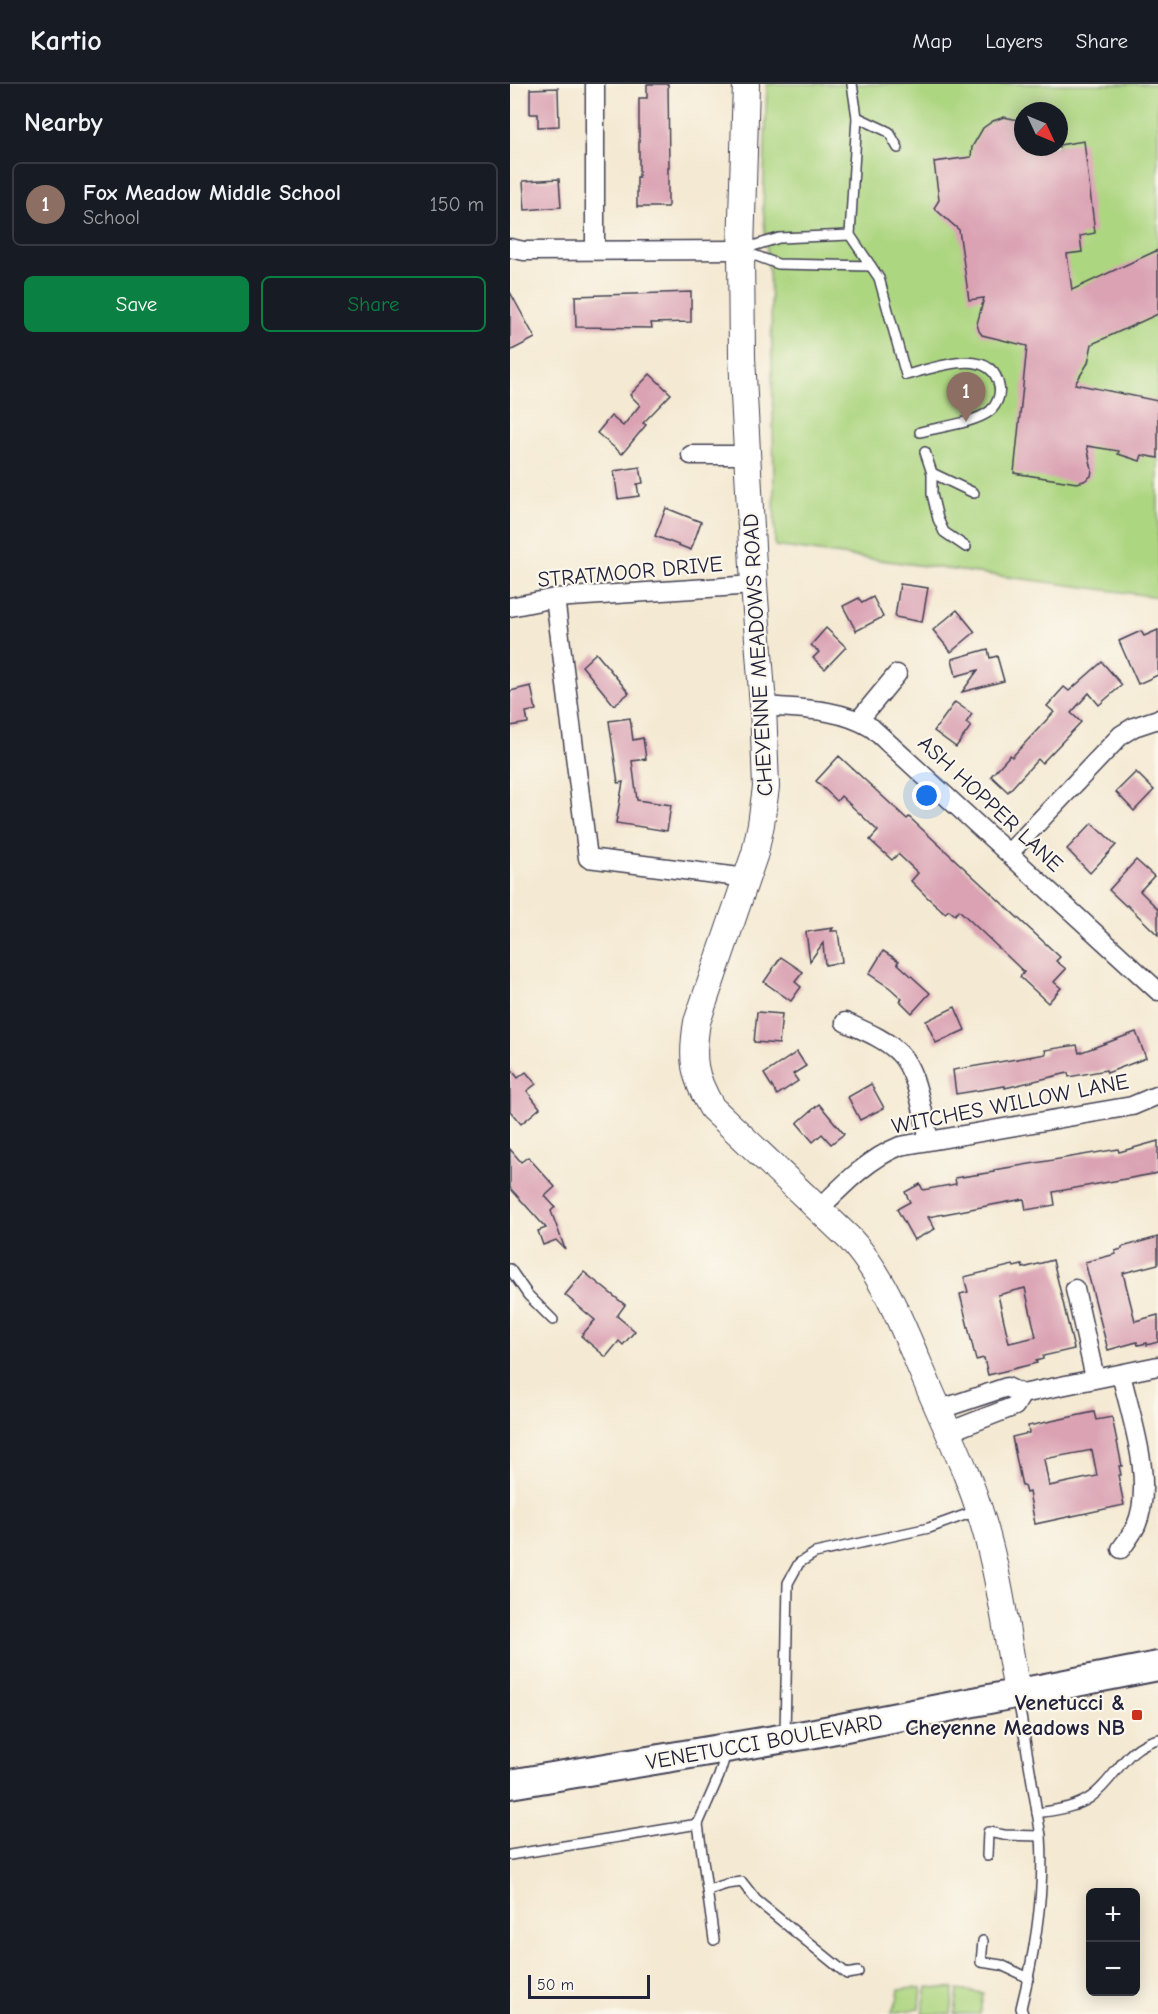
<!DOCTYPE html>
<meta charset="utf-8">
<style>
body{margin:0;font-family:"Comic Neue",sans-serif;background:#242831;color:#f1f3f6}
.controls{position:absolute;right:18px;bottom:18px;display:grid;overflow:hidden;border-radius:9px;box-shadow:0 3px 15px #0003}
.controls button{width:54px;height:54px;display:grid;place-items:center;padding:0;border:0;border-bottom:2px solid #363941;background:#171b24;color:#f1f3f6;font:30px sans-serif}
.compass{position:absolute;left:504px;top:18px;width:54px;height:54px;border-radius:50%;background:#171b24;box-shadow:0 3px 15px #0003;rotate:134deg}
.scale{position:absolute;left:18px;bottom:15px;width:122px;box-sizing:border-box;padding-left:6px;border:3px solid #22223b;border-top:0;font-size:16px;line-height:21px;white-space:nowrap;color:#22223b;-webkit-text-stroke:4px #fbf7ec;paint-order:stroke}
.you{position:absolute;left:417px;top:712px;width:21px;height:21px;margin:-15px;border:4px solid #fff;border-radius:50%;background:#1a73e8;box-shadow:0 0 0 9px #1a73e833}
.badge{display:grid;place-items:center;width:39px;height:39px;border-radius:50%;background:#0b8043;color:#fff;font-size:20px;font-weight:700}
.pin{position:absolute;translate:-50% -50px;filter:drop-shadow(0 2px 3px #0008)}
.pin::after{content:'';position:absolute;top:32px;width:21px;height:18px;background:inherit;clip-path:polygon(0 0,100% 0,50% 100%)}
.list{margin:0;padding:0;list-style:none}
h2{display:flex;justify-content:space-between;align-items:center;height:78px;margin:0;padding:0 24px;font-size:26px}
h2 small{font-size:20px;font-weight:400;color:#9ea1a6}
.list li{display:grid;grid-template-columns:39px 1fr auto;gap:18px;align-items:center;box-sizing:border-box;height:84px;margin:0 12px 12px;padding:0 12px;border:2px solid #363941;border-radius:9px}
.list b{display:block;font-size:22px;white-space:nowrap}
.list p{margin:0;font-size:20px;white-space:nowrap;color:#9ea1a6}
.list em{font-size:20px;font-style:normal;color:#9ea1a6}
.actions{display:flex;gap:12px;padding:18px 24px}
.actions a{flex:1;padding:14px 0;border:2px solid #0b8043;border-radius:9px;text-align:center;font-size:21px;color:#0b8043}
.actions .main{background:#0b8043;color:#fff}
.map{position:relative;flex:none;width:648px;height:1930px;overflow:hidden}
header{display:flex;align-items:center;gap:36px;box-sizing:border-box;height:84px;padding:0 30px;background:#171b24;border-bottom:2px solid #363941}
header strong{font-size:28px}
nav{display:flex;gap:33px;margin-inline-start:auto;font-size:21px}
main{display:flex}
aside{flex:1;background:#171b24}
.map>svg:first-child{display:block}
.green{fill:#add681;stroke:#687c5e;stroke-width:1.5;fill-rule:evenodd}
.building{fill:#daa2b3;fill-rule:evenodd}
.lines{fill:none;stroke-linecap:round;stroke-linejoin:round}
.lane-casing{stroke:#424052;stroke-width:12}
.street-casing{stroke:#424052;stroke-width:21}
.secondary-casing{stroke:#424052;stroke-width:28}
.primary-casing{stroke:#424052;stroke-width:32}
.lane{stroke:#fff;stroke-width:9}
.street{stroke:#fff;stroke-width:18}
.secondary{stroke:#fff;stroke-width:26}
.primary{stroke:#fff;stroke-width:28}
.poi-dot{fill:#c8321e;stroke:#fbf7ec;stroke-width:2}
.labels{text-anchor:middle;stroke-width:4.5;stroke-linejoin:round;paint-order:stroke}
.street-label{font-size:22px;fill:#22223b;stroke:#fbf7ec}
.poi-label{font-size:22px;font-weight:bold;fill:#22223b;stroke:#fbf7ec;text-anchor:end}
</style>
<header>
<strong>Kartio</strong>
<nav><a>Map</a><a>Layers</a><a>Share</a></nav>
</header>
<main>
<aside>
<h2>Nearby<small></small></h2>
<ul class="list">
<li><span class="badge" style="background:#8d6e63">1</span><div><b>Fox Meadow Middle School</b><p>School</p></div><em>150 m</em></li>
</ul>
<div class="actions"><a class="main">Save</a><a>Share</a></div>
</aside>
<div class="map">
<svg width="648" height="1930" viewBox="0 0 648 1930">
<rect width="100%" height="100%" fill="#fbf7ec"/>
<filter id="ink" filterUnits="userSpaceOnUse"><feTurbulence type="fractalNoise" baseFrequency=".0167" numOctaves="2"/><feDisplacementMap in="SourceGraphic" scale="12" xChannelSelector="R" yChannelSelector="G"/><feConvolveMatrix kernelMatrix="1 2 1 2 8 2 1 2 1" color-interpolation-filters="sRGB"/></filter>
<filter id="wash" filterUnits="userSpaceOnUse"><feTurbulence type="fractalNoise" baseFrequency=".008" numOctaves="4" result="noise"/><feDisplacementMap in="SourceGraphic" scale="24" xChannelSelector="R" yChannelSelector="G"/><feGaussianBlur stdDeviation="1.35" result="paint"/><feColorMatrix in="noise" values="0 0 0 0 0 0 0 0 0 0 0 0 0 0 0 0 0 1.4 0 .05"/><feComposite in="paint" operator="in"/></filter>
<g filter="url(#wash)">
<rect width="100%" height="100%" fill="#f4e9d2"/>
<g class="green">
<path d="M 257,0 L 648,0 L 648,513 L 265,462 L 261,214 L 253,124 ZM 513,27 L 549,27 L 549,63 L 513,63 Z"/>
<polygon points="417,1903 444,1905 441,1930 412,1930"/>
<polygon points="412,1904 409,1925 381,1929 387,1917 389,1905"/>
<polygon points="448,1906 473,1909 470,1930 445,1930"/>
</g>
<g id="blocks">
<g class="building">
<polygon points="137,0 158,0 159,84 158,84 158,123 127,123 127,93 129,93 129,14 137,14"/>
<polygon points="48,4 49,42 28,43 28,30 20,30 20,5"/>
<polygon points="494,33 513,37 513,63 549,63 549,61 574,57 585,149 570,152 572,168 557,170 562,206 648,166 648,230 582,260 578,279 565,300 648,317 648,374 632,371 630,377 608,370 609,367 577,362 582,386 581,392 574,397 567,399 504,389 517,262 472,251 469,247 467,240 474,214 459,216 449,146 424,124 429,116 424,78 461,73 462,63 473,44 483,37"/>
<polygon points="49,95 51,123 15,126 13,97"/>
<polygon points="0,208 25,254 0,267"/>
<polygon points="181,208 181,238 141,239 142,244 66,243 65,212"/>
<polygon points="140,290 161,310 133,339 136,341 112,370 87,349 101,332 113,342 130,321 120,311"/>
<polygon points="130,383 133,399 127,400 129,412 108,415 104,387"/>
<polygon points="156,424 191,438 181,466 145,452"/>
<polygon points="390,500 418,504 412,538 385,533"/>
<polygon points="363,513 373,533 346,547 333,522 349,514 352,519"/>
<polygon points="447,526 465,548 441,568 423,546"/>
<polygon points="316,544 336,563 315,585 303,574 309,568 301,561"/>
<polygon points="648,546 648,591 628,600 609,557 631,547 634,552"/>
<polygon points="478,565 480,574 487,572 494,597 452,608 468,586 446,592 442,575"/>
<polygon points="86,569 119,609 104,621 72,582"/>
<polygon points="592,578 612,601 589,621 579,609 561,629 571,638 532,679 528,675 498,708 481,692 500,671 502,673 544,628 537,622 554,603 559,607"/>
<polygon points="21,602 26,626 16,628 18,639 0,642 0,607"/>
<polygon points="445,618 462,630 456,639 461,642 446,663 424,647"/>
<polygon points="120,634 123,656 133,654 136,675 122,677 127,716 161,721 157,747 106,739 113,698 108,699 99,637"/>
<polygon points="329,672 397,735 399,733 550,873 546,877 556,885 544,898 551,904 538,919 510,893 514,888 449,826 445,831 439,826 435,829 417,813 401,797 408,789 388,770 382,776 360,756 368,747 331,712 327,717 306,697"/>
<polygon points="626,688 644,706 624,727 606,708"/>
<polygon points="582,739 606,761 580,789 557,765"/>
<polygon points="626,776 644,792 630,807 648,825 648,851 617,821 616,822 599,806"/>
<polygon points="323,844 321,847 328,847 332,878 315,881 313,859 300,877 296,848"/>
<polygon points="373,867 389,877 387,879 420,909 402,929 390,917 392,915 380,904 359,890"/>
<polygon points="271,873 293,888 285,898 291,903 281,917 254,898"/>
<polygon points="445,923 455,946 426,959 416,937"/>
<polygon points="247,928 272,930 269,960 244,958"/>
<polygon points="626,948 636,974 597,989 596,986 559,993 558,989 495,1004 495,1002 446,1010 443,986 536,970 535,966 567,961 569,969"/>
<polygon points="287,968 296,982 283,990 288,997 267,1011 254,990"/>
<polygon points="0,984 8,994 16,988 26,1000 17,1007 30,1024 11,1040 0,1027"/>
<polygon points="361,1000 374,1024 350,1036 338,1013"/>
<polygon points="309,1020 334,1050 321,1060 312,1050 303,1058 287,1039"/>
<polygon points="648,1057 648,1089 543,1108 545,1121 516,1126 514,1115 418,1133 425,1145 404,1156 387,1125 400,1118 395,1108 410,1100 413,1106 446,1100 445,1094 484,1088 484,1086 608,1065 609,1068"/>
<polygon points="0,1065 11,1078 18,1073 45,1103 35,1112 45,1123 41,1127 55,1165 46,1156 33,1161 28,1147 36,1144 0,1104"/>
<polygon points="648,1153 648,1180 613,1189 625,1237 648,1231 648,1258 637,1261 637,1259 628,1261 627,1258 598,1266 575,1178 606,1170 605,1167 612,1165 612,1163"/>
<path d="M 543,1176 L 564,1265 L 533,1272 L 533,1275 L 526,1277 L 527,1279 L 478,1291 L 474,1274 L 466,1276 L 450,1210 L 458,1208 L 454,1193 L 503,1181 L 504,1183 L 512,1181 L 513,1184 ZM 515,1204 L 526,1253 L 499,1259 L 488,1211 Z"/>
<polygon points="74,1188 115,1221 107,1232 125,1247 113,1261 109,1257 96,1273 71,1252 85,1236 55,1211"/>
<path d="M 584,1328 L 586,1336 L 602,1333 L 612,1382 L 609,1382 L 611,1391 L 608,1391 L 614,1421 L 525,1440 L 519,1408 L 516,1409 L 514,1402 L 512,1402 L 502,1353 L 519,1349 L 518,1342 ZM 582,1366 L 587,1392 L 539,1402 L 534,1375 Z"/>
</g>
</g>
</g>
<g filter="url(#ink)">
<use href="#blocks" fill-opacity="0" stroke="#424052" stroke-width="1.5"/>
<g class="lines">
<defs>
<g id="lane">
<path d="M 342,0 L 347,33 L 340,151 L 369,194 L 396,291 C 421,285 482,260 489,302 C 491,310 487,321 480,327 C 465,339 429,343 410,348"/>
<polyline points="347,33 379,48 388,64"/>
<polyline points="233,165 269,154 340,151"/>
<polyline points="233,167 268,180 361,182"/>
<polyline points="415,368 422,389 422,410 428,435 434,448 456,463"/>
<polyline points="422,389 464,409"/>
<polyline points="0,1185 18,1211 43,1236"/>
<path d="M 508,1614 L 531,1752 C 535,1809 525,1868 511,1924 L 513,1930"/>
<polyline points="275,1651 278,1499 289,1479 305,1469 419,1444 466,1427"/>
<path d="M 527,1729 C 546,1726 565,1724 581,1713 C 607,1694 613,1664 648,1655"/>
<polyline points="0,1771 188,1740"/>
<polyline points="477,1772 478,1748 494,1751 531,1752"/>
<polyline points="198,1806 217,1800 232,1798 246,1816 337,1890 348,1888"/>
<polyline points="204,1856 188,1740 209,1692 216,1669"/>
<polyline points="473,1857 471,1878 491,1881 519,1894"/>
</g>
<g id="street">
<polyline points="0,164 14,167 231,166"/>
<polyline points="85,166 85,0"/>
<polyline points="181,371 238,371"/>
<polyline points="45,514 78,774 237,794"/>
<polyline points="0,523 45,514 244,501"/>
<path d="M 253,622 C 291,625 330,624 362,644 L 648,907"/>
<polyline points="349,636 387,590"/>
<polyline points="499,769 611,651 624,643 648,635"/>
<path d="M 335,938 C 352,946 374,954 388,968 C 407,985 413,1031 419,1056"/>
<path d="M 309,1125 C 333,1101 358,1075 390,1062 L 622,1022 L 648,1011"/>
<polyline points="565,1205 585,1294"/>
<path d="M 611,1290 C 621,1334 645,1398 626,1442 C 622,1450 616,1458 611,1465"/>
<polyline points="428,1326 497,1303 512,1310 648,1282"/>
<polyline points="438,1348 505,1322 512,1310"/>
</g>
<path id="secondary" d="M 236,0 L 231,166 L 232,273 L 244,501 L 253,622 L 256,703 L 251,740 L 245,769 L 187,938 C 181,975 183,992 202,1024 L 340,1155 C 372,1190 389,1234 408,1278 C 430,1331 457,1384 473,1438 C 490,1494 497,1552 507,1608"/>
<polyline id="primary" points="0,1700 300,1650 648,1582"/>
</defs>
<use href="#lane" class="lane-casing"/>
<use href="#street" class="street-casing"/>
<use href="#secondary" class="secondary-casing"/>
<use href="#primary" class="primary-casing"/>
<use href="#lane" class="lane"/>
<use href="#street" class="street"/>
<use href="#secondary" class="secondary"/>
<use href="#primary" class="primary"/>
</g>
</g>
<rect class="poi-dot" x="621" y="1625" width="12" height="12" rx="3"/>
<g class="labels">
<g class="street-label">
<text transform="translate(120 487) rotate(-5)" y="8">STRATMOOR DRIVE</text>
<text transform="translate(247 571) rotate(-93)" y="8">CHEYENNE MEADOWS ROAD</text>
<text transform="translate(481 719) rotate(43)" y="8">ASH HOPPER LANE</text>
<text transform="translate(500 1019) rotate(-11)" y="8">WITCHES WILLOW LANE</text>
<text transform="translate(254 1657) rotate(-10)" y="8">VENETUCCI BOULEVARD</text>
</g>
<g class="poi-label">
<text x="615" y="1626">Venetucci &amp;<tspan x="615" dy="25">Cheyenne Meadows NB</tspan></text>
</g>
</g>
</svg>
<div class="controls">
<button>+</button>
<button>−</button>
</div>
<svg class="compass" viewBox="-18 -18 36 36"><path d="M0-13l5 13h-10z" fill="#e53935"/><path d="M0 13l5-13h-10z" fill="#9ea1a6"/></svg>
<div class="scale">50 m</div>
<div class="you"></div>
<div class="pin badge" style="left:456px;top:338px;background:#8d6e63">1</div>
</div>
</main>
